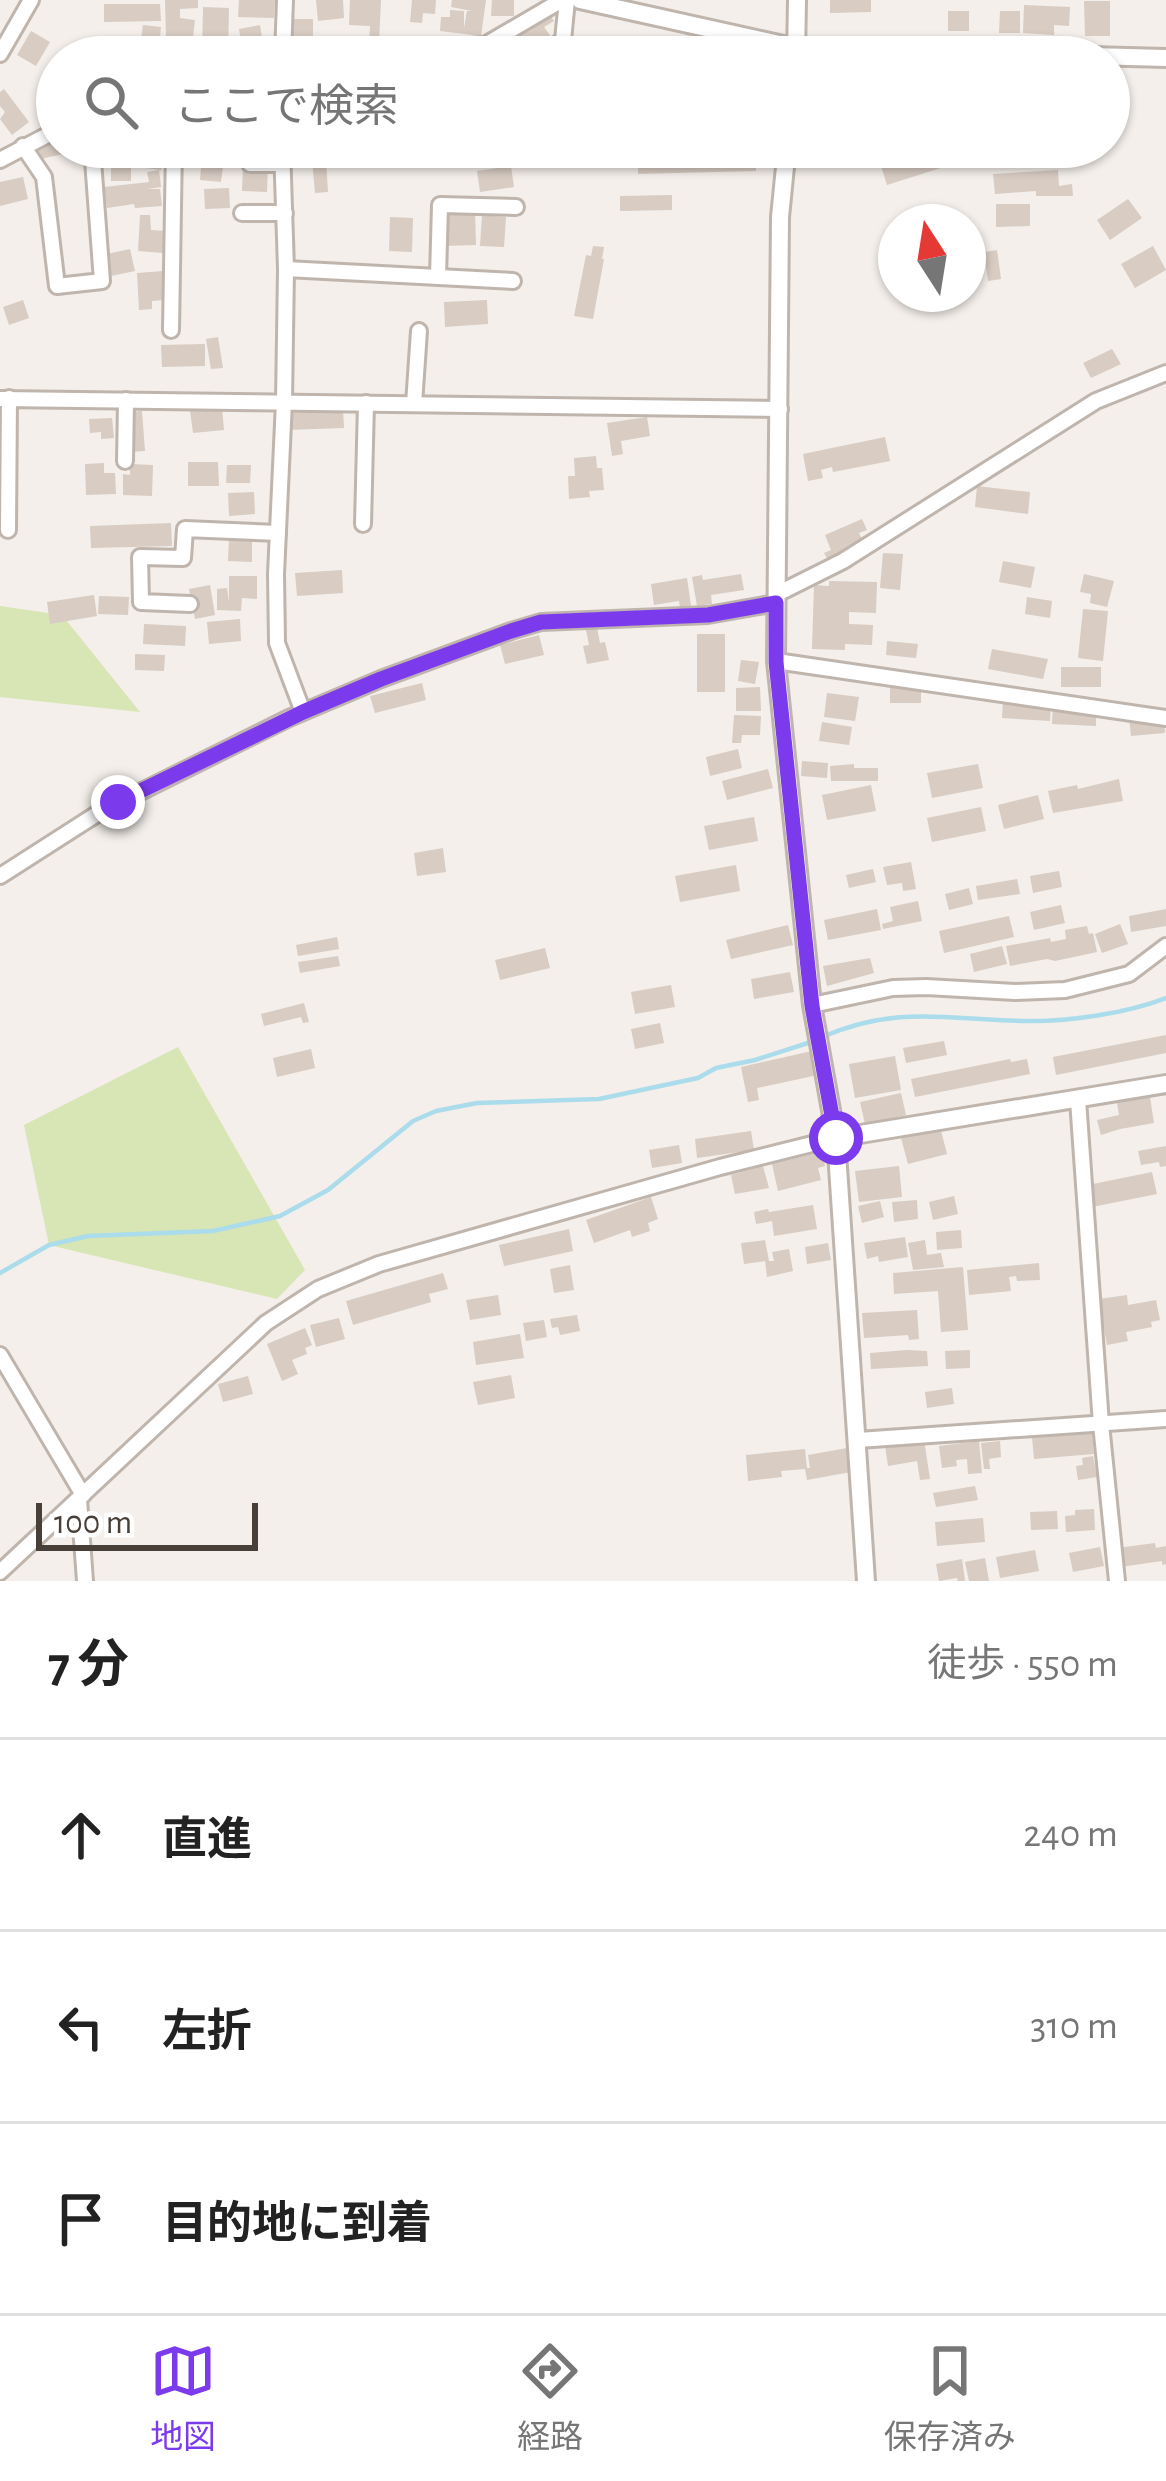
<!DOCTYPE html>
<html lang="ja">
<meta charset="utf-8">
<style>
body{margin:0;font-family:"Alegreya Sans","Noto Sans JP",sans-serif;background:#f2f2f2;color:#222}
.compass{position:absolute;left:878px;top:204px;width:108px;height:108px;border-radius:50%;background:#fff;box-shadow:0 3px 9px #0004;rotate:348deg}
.scale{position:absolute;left:36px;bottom:30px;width:222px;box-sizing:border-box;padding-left:12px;border:6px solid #473f38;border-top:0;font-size:33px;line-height:42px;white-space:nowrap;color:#473f38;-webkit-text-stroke:9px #fff;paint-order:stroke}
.stop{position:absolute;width:36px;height:36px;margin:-27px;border:9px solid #7c3aed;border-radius:50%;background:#fff}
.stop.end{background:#7c3aed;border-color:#fff;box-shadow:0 3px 12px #0008}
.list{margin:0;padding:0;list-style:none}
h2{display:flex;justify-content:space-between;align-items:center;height:156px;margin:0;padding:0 48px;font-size:51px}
h2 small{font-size:39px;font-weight:400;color:#767676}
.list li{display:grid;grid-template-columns:78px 1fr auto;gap:36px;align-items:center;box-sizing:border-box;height:192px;padding:0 48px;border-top:3px solid #e0e0e0}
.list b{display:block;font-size:45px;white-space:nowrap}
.list em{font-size:39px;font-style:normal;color:#767676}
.icon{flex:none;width:66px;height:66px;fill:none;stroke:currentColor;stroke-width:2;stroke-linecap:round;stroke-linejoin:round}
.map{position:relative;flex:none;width:1166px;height:1581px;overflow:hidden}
.search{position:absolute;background:#fff;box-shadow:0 3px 9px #0004;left:36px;right:36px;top:36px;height:132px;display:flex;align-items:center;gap:30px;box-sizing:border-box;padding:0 42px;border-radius:66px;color:#767676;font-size:45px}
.sheet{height:732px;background:#fff}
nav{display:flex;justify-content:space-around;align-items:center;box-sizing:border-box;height:168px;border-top:3px solid #e0e0e0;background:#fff;font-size:33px;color:#767676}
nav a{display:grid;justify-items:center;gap:6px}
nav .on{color:#7c3aed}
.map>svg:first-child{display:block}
.green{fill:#d8e5b5}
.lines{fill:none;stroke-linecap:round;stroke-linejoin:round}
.stream{stroke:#aadcec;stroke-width:4.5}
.building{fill:#d8ccc3}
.minor-casing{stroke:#bfb5ad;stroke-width:20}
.tertiary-casing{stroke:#bfb5ad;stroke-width:22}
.minor{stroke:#fff;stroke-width:14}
.tertiary{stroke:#fff;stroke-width:16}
.route{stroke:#7c3aed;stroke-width:15}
</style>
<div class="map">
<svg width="1166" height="1581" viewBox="0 0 1166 1581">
<rect width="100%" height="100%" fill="#f4efea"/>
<g class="green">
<polygon points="0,606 62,615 140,712 0,697"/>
<polygon points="178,1047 305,1270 277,1299 49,1245 24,1125"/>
</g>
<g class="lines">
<g class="stream">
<path d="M 822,1037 C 899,1004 948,1020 1026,1021 C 1068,1022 1127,1013 1166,998"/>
<polyline points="0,1273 49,1245 88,1236 213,1231 280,1216 328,1190 413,1121 436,1111 477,1103 599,1099 698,1078 716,1068 755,1060 811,1042"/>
</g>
</g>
<g class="building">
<polygon points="165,0 198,0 198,8 180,9 180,18 195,20 193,37 166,36"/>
<polygon points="239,0 275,0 274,18 238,17"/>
<polygon points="316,0 343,0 344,18 318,21"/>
<polygon points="350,0 381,0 379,44 369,44 370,26 349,25"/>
<polygon points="412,0 436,0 435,14 423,13 422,23 410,22"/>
<polygon points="452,0 486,0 481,36 440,31 441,17 450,17 450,10 464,11 464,28 467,11 472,11 451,7"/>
<polygon points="492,0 514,0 514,16 491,16"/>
<polygon points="830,0 871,0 871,12 830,13"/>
<polygon points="1084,1 1110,1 1110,36 1085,36"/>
<polygon points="104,4 160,4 161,21 104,22"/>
<polygon points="1024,5 1070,7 1069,26 1054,25 1054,35 1023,33"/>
<polygon points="203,7 229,8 228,56 202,55"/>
<polygon points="546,9 554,21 544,27 554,41 529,57 494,57 490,51 538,21"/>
<rect x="948" y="11" width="21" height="20"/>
<polygon points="1000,11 1020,11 1020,33 999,33"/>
<rect x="291" y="19" width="22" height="18"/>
<polygon points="143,25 161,27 159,47 140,45"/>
<polygon points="260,25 263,45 242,48 239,29"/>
<polygon points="31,31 50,42 36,66 17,55"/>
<polygon points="4,89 29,122 12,135 0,119 5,112 0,106 0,92"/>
<polygon points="57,134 57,147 71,147 72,152 36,160 31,140"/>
<rect x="111" y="147" width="20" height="34"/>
<polygon points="141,147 163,147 161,170 138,167"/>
<polygon points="931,147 942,147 947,166 887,185 880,163"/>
<polygon points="997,147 1031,147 1031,154 1026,154 1026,166 1003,167 1003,160 997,160"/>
<polygon points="202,156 224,158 221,182 200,180"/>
<polygon points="756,156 756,171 638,174 638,160"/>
<polygon points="326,159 328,192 315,193 312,160"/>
<polygon points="243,165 268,166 267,192 242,191"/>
<polygon points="511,166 514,187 480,192 477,171"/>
<polygon points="159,170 161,187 147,189 160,189 162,206 135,208 134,204 107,208 104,187 149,182 147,172"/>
<polygon points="1058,170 1059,186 1072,184 1073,196 1036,196 1036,191 995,194 993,174"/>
<polygon points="23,177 28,199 0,206 0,182"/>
<polygon points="229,188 230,208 205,209 204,189"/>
<polygon points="672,195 672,210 620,211 620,196"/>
<polygon points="1128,199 1142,218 1110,240 1097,220"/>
<polygon points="996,204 1030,204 1030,226 996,227"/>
<polygon points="475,211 476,245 443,246 442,212"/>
<polygon points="140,215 150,215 151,230 165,231 163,253 138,251"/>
<polygon points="482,215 506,217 504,247 480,246"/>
<polygon points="390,217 413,218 412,252 389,251"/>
<polygon points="593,246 604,247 602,259 604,259 593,319 574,316 586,255 591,256"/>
<polygon points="1153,246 1166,270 1135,288 1121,264"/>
<polygon points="130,249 135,271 111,276 107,254"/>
<polygon points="997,250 1001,279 988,281 984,252"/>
<polygon points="163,271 165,300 152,301 152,309 139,310 137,273"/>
<polygon points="23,300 29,318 9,325 3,307"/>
<polygon points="487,300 488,324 445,327 444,302"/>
<polygon points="218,337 223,368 211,369 206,339"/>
<polygon points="205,344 205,366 162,367 161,345"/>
<polygon points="1112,349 1121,364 1091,378 1083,363"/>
<polygon points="222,408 224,430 193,433 190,411"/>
<polygon points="343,410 344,428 287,430 286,415 292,415 292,413"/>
<polygon points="142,411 145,451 129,452 127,412"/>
<polygon points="647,417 650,436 621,441 623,454 612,456 607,423"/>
<polygon points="112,418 114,438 101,439 101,432 90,433 89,419"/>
<polygon points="885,437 890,461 833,472 832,467 821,470 823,478 808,481 803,454"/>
<polygon points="596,456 597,468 602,468 604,490 589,491 590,497 569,499 568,476 575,476 574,458"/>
<polygon points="188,462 218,462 219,486 188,486"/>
<polygon points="104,463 104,473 115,473 116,494 86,495 85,464"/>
<polygon points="130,464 153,465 152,496 123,495 123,474 130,475"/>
<polygon points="227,465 251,465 250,483 226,483"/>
<polygon points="977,486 1030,492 1028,514 975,507"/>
<polygon points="254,492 255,514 229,516 228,493"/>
<polygon points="862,519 867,530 859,533 865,546 829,562 824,553 831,550 825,535"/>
<polygon points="171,523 172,546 91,548 90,526"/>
<polygon points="229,538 252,539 252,562 228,561"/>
<polygon points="883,553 903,554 900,590 880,588"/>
<polygon points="1003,561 1035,567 1031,588 999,582"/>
<polygon points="342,570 343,593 297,596 295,573"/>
<polygon points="741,574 744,590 711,595 712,604 697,606 692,577 702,575 703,580"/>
<polygon points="1084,574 1114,581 1107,607 1090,603 1091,594 1080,592"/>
<polygon points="229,576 257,576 257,599 242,598 241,611 217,610 217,589 227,588 229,602"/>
<polygon points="687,578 691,606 680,608 679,601 654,605 651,584"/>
<polygon points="829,581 877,582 876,613 849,612 849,624 873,625 872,645 845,644 845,650 812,649 814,585 829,586"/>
<polygon points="210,585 215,615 195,619 189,589"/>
<polygon points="94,595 97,616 50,624 47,602"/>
<polygon points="99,596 129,597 128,615 98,614"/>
<polygon points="1027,597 1052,601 1050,618 1025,614"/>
<polygon points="1083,609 1108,611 1103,661 1078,658"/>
<polygon points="240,619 241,641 209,644 207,622"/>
<polygon points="144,624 186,626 185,646 143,644"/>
<polygon points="597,628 600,643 605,642 609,660 587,664 583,646 589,645 586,630"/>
<rect x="697" y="634" width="28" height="58"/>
<polygon points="539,635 544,655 505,664 500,645"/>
<polygon points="887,641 918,644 916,658 886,655"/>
<polygon points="992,649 1048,659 1043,679 988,669"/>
<polygon points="135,654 165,655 164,671 135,670"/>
<polygon points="741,660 759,662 755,684 738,681"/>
<rect x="1061" y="667" width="40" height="20"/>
<polygon points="422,683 426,700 375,713 370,696"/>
<rect x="890" y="686" width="31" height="17"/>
<polygon points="760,687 761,711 736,711 736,688"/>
<polygon points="827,693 859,697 855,721 824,717"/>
<polygon points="1003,699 1051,701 1050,721 1002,718"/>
<polygon points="1053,705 1096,706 1096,726 1052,724"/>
<polygon points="734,715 761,716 760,735 742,735 741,743 732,743"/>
<polygon points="1163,715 1165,733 1131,736 1129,717"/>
<polygon points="822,722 852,727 849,745 819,741"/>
<polygon points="738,749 742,768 710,776 706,757"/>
<polygon points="802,761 828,763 827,778 801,776"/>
<polygon points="854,764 854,768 878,768 878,781 831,781 830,766"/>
<polygon points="978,764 983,788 932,798 927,773"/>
<polygon points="768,769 773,788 727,800 722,781"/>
<polygon points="1119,779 1123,801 1053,813 1048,791 1077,785 1078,789"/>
<polygon points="871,785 876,811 827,820 822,795"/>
<polygon points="1038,795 1044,819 1004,829 998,805"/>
<polygon points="981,807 986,831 932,842 927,818"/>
<polygon points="754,817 758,841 709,850 704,826"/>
<polygon points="443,848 446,872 417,876 414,853"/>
<polygon points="911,862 916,889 903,891 902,883 887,885 883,867"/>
<polygon points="736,865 740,891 680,902 675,876"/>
<polygon points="873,869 876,882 849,888 846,875"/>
<polygon points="1059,871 1062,887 1033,893 1030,876"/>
<polygon points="1017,879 1020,894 978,900 976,886"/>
<polygon points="969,888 973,904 949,910 945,894"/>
<polygon points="918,901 922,921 883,929 882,924 893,921 890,907"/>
<polygon points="1061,905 1065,923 1034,930 1030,912"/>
<polygon points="877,909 881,930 828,940 824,920"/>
<polygon points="1166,909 1166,926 1131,932 1129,916"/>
<polygon points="1009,916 1014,937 944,953 939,931"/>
<polygon points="1120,924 1128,944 1102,953 1095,934"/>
<polygon points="788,925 793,945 731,959 726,940"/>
<polygon points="1087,926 1089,934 1093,933 1097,952 1055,961 1047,959 1010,966 1006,946 1050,938 1051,942 1066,939 1065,930"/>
<polygon points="337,937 339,949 298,956 296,945"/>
<polygon points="1002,946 1007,964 974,972 970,954"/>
<polygon points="545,948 550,968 500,980 495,960"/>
<polygon points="338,956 340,966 300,973 298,962"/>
<polygon points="870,958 874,973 827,986 823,966"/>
<polygon points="790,972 794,992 754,999 751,979"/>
<polygon points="671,985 675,1007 635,1014 631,992"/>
<polygon points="304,1003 309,1022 303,1023 301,1017 264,1026 261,1014"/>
<polygon points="660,1023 664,1043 635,1049 631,1029"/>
<polygon points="1166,1035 1166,1053 1056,1075 1053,1057"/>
<polygon points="944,1041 947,1055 906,1063 903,1048"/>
<polygon points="311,1049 315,1068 277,1077 273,1058"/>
<polygon points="812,1051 818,1075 757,1088 759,1100 748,1102 741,1067"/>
<polygon points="895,1056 901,1090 855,1098 849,1064"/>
<polygon points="1010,1059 1011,1062 1027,1059 1030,1074 915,1097 911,1079"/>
<polygon points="901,1093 906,1115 865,1124 860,1102"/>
<polygon points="1150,1097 1154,1123 1120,1129 1101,1135 1097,1120 1119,1115 1117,1103"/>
<polygon points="940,1127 947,1154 908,1164 901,1138"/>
<polygon points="751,1131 754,1150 697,1158 695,1139"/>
<polygon points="679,1145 682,1163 652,1168 649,1150"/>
<polygon points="1166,1146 1166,1166 1160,1167 1159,1162 1141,1165 1138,1151"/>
<polygon points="822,1152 825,1166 818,1168 821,1180 778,1191 772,1164"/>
<polygon points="763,1166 769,1188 735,1194 731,1175"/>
<polygon points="899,1166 902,1197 859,1202 855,1171"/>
<polygon points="1152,1172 1157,1194 1092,1207 1088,1185"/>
<polygon points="954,1196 958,1214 933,1220 929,1202"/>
<polygon points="651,1197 658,1219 648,1223 650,1231 632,1237 630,1230 594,1243 586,1220"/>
<polygon points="917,1200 918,1219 894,1222 892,1202"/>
<polygon points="880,1201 884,1217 862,1223 858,1206"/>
<polygon points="813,1205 817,1229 774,1236 772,1221 756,1224 754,1212 768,1209 769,1212"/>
<polygon points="569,1229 573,1251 504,1266 499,1245"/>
<polygon points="961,1230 962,1248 937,1250 936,1232"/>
<polygon points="905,1237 908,1257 879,1262 878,1256 867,1259 864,1243"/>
<polygon points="765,1240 769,1261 774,1261 772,1252 789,1249 793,1271 767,1277 765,1261 744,1264 741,1243"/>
<polygon points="925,1240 927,1255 941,1253 944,1267 913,1270 908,1243"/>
<polygon points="828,1243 831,1260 807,1264 805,1247"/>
<polygon points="1039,1263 1040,1280 1017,1281 1016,1276 1009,1277 1011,1291 969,1295 967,1270"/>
<polygon points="570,1265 574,1290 554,1293 550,1269"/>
<polygon points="963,1267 968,1330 941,1332 938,1291 894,1294 893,1273"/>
<polygon points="443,1273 448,1289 429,1294 431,1302 353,1325 346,1301"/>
<polygon points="498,1295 501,1315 470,1320 466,1300"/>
<polygon points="1127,1295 1128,1305 1156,1300 1160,1320 1151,1322 1152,1327 1126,1332 1128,1341 1107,1345 1099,1299"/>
<polygon points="917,1310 919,1339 909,1340 908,1335 864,1338 862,1313"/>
<polygon points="577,1315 580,1331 560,1335 558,1327 552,1328 550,1319"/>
<polygon points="339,1318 345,1339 316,1347 310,1325"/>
<polygon points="544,1320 547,1337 526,1341 523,1323"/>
<polygon points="305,1328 312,1345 305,1348 307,1354 292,1360 298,1374 282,1381 267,1344"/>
<polygon points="520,1334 524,1358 476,1365 473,1342"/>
<polygon points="907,1350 927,1351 928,1366 871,1369 870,1353"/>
<polygon points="970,1350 970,1368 946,1369 945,1351"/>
<polygon points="511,1375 515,1398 478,1405 473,1382"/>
<polygon points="248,1376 253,1394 223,1402 218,1384"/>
<polygon points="952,1388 954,1404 927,1408 925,1392"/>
<polygon points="1092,1432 1094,1454 1034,1459 1032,1437"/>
<polygon points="924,1440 930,1479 920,1480 917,1461 888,1466 885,1446"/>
<polygon points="979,1441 982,1473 968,1474 967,1459 956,1460 957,1466 942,1468 939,1446"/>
<polygon points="1000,1441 1001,1457 989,1459 990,1469 984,1469 981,1443"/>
<polygon points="847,1448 851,1472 807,1480 805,1469 781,1471 782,1477 748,1481 746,1455 805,1449 807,1468 810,1468 808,1455"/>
<polygon points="1093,1456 1097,1477 1078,1480 1076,1466 1083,1465 1082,1458"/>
<polygon points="975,1486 978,1500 936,1507 933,1493"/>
<polygon points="1094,1509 1095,1530 1066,1532 1065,1516 1075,1515 1075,1510"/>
<polygon points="1057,1511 1058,1529 1031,1530 1030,1512"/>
<polygon points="983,1518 985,1542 937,1546 935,1522"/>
<polygon points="1155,1543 1156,1548 1166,1546 1166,1564 1162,1565 1162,1561 1120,1567 1117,1548"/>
<polygon points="1100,1547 1104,1566 1073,1572 1069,1553"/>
<polygon points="1035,1550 1039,1571 1000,1578 996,1557"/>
<polygon points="985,1558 989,1581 969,1581 965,1562"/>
<polygon points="962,1559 965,1581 958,1581 957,1578 939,1581 936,1564"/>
</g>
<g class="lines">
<defs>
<g id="minor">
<polyline points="0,54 31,0"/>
<polyline points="283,57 285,0"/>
<polyline points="389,57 425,49 485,45 562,0"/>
<polyline points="540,57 563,40 567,0"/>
<polyline points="23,146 44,177 57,286 102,281 92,147"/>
<polyline points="282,147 286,269 284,402 276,574 277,643 303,712"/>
<polyline points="0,160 57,130"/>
<polyline points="250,164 283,164"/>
<polyline points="242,213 285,213"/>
<polyline points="286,269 513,281"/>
<polyline points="438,277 440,205 516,207"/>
<polyline points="171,330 174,147"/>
<polyline points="0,399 780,409"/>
<polyline points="414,404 419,331"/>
<polyline points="125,461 126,400"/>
<polyline points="363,524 366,403"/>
<polyline points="8,530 9,398"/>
<polyline points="777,594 843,561 1096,401 1166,373"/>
<polyline points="190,604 141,602 140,557 183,558 185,529 278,533"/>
<polyline points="776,661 1166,718"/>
<polyline points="0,876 100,812 289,718 381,679 511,631 541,622 708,615 776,603"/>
<polyline points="812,1005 893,988 926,987 1015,992 1065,990 1129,974 1166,946"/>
<polyline points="1078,1100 1101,1424 1117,1581"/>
<polyline points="0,1355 83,1495"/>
<polyline points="858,1440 1166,1419"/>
<polyline points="79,1499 85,1581"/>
<polyline points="0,1572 266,1323 318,1289 379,1264 720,1167 836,1138"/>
</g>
<g id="tertiary">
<polyline points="580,0 797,48 1166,58"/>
<polyline points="796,56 797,0"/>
<polyline points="787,147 780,217 776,661 812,1005 836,1138 866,1581"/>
<polyline points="836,1138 1166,1084"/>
</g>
</defs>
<use href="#minor" class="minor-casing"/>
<use href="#tertiary" class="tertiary-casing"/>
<use href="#minor" class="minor"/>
<use href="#tertiary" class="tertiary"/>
</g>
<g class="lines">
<polyline class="route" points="118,802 303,712 381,679 511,631 541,622 708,615 776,603 776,662 812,1006 836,1138"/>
</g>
</svg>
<svg class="compass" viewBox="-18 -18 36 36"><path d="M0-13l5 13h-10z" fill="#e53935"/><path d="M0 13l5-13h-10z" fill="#767676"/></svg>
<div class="scale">100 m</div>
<div class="stop" style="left:836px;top:1138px"></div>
<div class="stop end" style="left:118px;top:802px"></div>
<div class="search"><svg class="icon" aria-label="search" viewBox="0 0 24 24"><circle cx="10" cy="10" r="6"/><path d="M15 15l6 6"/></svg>ここで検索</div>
</div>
<section class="sheet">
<h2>7 分<small>徒歩 · 550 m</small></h2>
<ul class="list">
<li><svg class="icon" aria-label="ahead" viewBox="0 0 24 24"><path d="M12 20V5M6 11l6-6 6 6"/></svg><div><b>直進</b></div><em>240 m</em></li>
<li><svg class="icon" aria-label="left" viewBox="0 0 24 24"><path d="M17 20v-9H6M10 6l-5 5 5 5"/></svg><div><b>左折</b></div><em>310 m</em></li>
<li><svg class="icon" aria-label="arrive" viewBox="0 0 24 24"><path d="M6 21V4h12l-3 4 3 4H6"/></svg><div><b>目的地に到着</b></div></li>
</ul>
</section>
<nav>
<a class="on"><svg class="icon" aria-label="map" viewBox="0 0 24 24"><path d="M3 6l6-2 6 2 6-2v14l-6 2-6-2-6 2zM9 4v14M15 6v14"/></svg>地図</a>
<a><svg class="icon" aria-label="directions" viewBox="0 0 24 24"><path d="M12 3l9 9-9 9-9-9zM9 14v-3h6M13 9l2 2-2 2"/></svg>経路</a>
<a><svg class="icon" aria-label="saved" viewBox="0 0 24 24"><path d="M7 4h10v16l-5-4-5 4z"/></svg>保存済み</a>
</nav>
